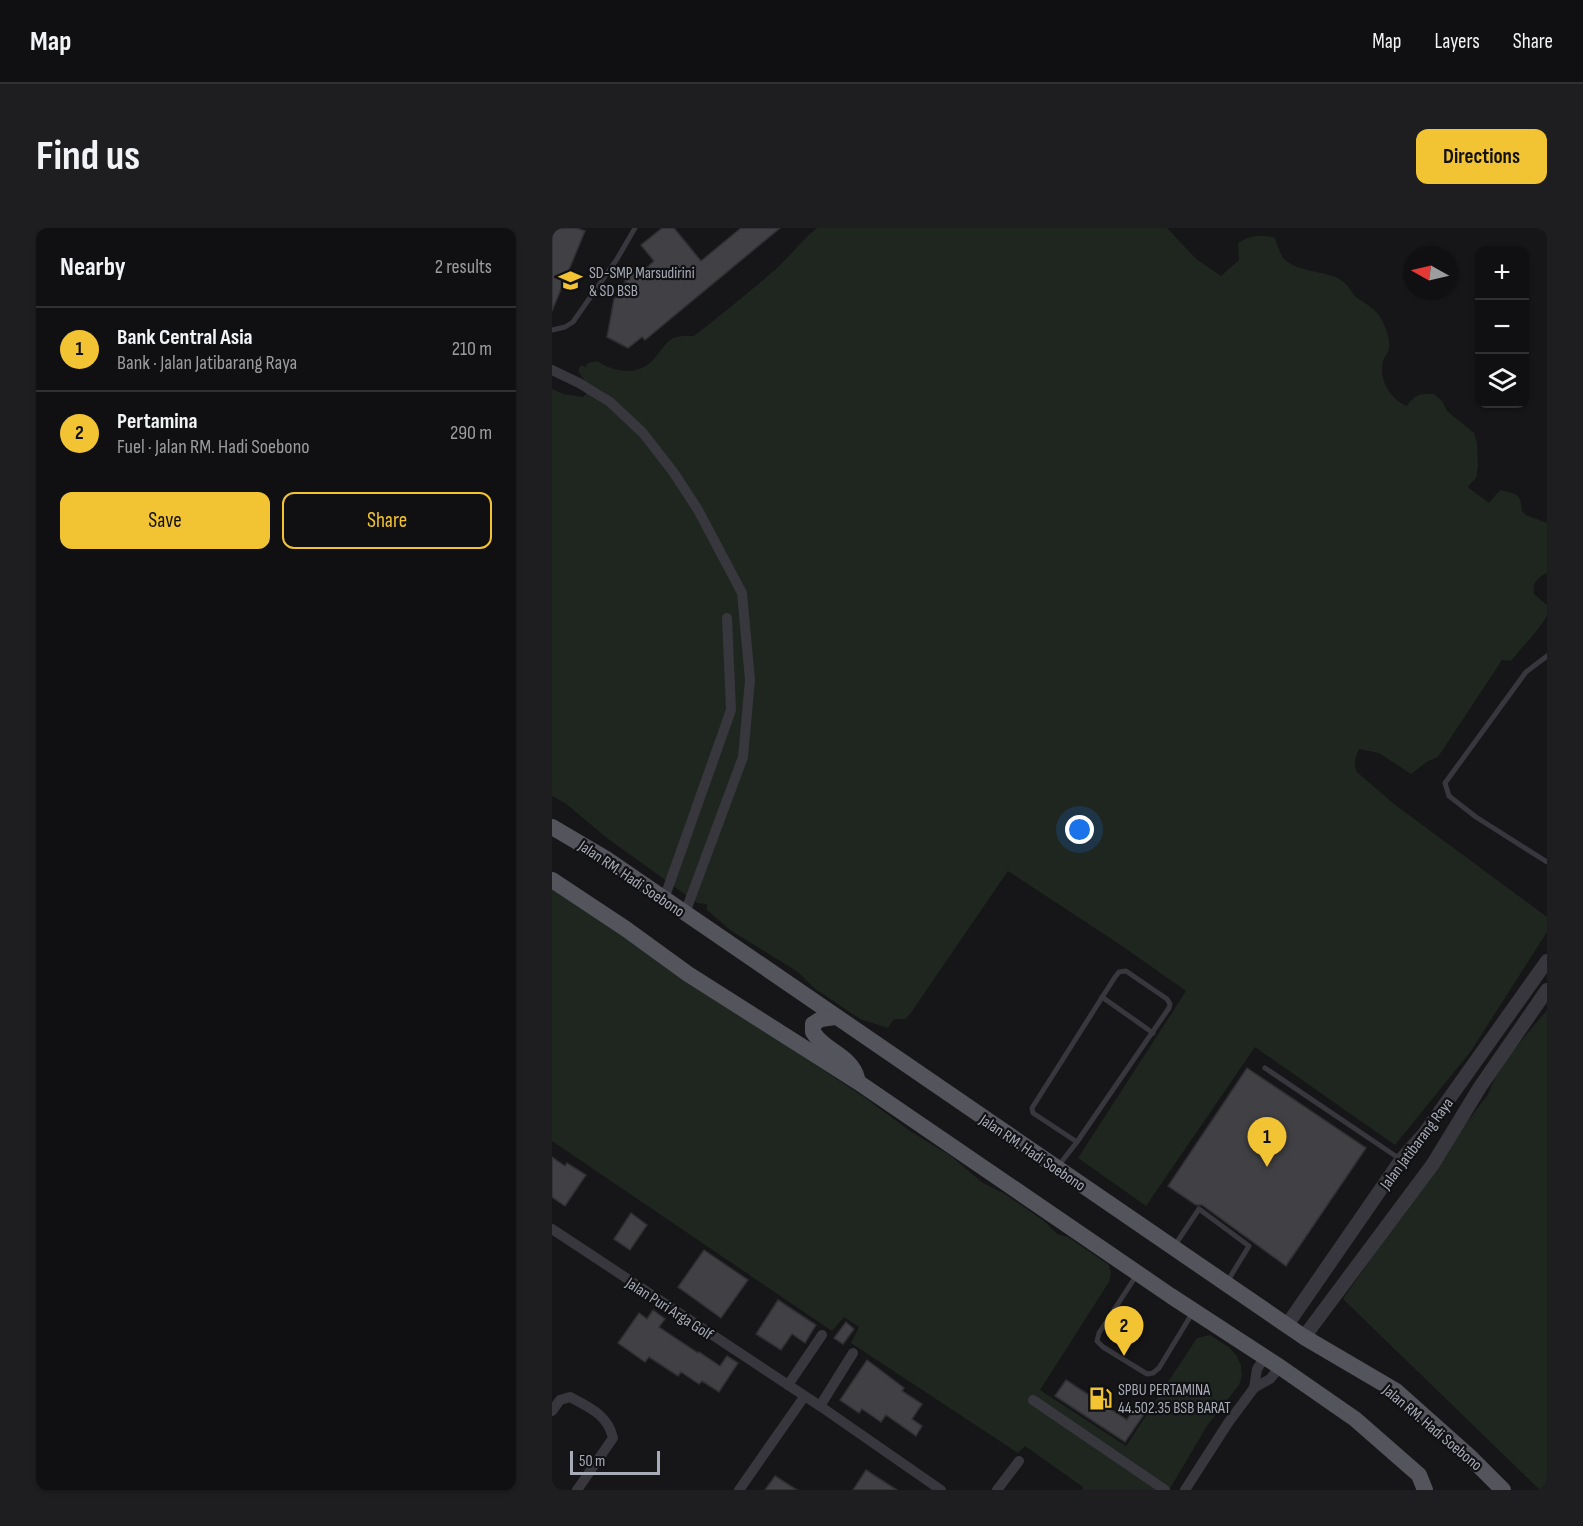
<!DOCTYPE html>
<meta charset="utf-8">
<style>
body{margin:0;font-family:"Sofia Sans Condensed",sans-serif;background:#1e1e20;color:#f1f3f6}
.controls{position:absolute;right:18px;top:18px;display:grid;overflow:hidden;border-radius:12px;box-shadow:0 2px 4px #0004}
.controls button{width:54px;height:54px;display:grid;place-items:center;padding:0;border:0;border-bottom:2px solid #303032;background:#101012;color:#f1f3f6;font:30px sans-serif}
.compass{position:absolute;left:851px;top:18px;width:54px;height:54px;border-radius:50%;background:#101012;box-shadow:0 2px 4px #0004;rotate:278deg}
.scale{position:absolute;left:18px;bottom:15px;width:90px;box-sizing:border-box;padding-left:6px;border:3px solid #a8abb8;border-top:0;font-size:16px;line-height:21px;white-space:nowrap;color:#a8abb8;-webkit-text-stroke:4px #111113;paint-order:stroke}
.you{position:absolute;left:528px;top:602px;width:21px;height:21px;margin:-15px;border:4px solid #fff;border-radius:50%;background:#1a73e8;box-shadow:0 0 0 9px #1a73e833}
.badge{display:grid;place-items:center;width:39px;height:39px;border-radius:50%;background:#f2c333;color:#111;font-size:20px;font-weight:700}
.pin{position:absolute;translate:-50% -50px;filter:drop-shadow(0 2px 3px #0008)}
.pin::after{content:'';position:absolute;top:32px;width:21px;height:18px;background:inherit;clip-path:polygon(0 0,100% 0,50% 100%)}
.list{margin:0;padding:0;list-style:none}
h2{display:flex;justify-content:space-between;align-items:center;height:78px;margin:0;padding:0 24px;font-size:26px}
h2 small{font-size:20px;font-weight:400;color:#9c9d9f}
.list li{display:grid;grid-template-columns:39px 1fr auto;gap:18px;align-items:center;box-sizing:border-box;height:84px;padding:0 24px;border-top:2px solid #303032}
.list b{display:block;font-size:22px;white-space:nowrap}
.list p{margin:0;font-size:20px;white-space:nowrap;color:#9c9d9f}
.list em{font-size:20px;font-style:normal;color:#9c9d9f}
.actions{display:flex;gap:12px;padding:18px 24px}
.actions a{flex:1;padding:14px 0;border:2px solid #f2c333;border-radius:12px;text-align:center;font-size:21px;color:#f2c333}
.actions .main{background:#f2c333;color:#111}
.icon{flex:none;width:33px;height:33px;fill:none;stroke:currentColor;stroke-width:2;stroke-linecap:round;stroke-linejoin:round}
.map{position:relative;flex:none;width:995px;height:1262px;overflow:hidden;border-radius:12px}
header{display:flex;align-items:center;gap:36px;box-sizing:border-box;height:84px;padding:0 30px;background:#101012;border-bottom:2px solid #303032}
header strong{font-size:28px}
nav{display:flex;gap:33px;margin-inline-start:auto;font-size:21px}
.intro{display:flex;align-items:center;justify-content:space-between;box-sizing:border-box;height:144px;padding:0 36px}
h1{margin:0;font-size:42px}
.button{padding:15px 27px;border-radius:12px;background:#f2c333;color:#111;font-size:21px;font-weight:700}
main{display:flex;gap:36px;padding:0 36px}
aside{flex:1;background:#101012;border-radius:12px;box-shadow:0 2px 4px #0004}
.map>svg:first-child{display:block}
.green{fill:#1e261f}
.building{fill:#404045;stroke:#303034;stroke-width:1.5}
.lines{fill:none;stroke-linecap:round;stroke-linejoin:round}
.service{stroke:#37373d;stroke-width:5}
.minor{stroke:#37373d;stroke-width:10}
.tertiary{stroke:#37373d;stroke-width:14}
.primary{stroke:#53545c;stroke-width:16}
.labels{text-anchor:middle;stroke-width:4.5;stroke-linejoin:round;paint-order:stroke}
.poi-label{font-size:16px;fill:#a8abb8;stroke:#111113;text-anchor:start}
.street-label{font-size:16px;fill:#a8abb8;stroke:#111113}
</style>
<header>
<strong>Map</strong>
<nav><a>Map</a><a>Layers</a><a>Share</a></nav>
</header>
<div class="intro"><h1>Find us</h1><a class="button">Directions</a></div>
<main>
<aside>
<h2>Nearby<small>2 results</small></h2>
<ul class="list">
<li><span class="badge">1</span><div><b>Bank Central Asia</b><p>Bank · Jalan Jatibarang Raya</p></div><em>210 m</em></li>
<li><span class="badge">2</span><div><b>Pertamina</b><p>Fuel · Jalan RM. Hadi Soebono</p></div><em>290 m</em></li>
</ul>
<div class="actions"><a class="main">Save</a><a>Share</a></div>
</aside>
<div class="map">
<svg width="995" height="1262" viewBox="0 0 995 1262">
<rect width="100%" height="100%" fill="#161618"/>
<g class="green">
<path d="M 265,0 L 615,0 L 644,31 L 669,48 L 687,32 L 686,15 C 698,7 709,6 723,10 C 725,16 728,26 732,31 C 747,45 773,42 789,52 C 796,56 799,64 804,69 C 813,76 823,80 829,90 C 833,98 839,112 837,121 C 836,126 832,129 831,133 C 826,151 839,172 855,178 C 862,167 868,165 882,166 L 890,173 L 895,183 L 922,205 L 925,215 L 926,239 L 924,250 L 916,258 L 918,261 L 937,275 L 948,262 C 964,266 969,265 970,283 L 974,287 L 995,295 L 995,345 C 985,350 980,355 982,366 L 995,377 C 995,380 995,384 995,387 C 992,397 967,422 959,433 L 950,432 L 886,529 L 876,533 L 859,546 L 827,525 L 807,521 C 803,530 801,535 805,544 L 842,576 L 995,689 L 995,704 L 919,823 L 843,917 L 703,819 L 594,978 L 526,930 L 634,763 L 570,718 L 456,643 L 358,786 L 353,791 L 342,791 L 336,800 L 308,791 L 262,760 L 246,744 L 178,702 L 155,682 L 155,676 L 145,675 L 55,610 L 13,575 L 0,568 L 0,161 L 11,166 L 31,169 L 38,162 L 26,142 L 29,137 L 33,139 L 36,135 L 45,133 C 61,143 82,149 99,134 C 106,127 111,118 118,112 C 125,107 134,108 142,108 C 170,86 198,64 225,40 C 239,27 250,12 265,0 Z"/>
<polygon points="0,661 312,869 358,903 399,928 431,955 453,966 492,993 505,1006 516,1009 557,1037 559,1045 557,1054 488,1162 574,1218 645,1110 658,1107 678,1120 685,1128 689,1138 690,1148 687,1157 655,1198 617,1262 530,1262 531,1259 473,1218 466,1225 299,1115 307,1099 292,1089 280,1103 0,913"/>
<polygon points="995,782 995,1262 988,1262 791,1071 905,907 935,868 949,837"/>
</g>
<g class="building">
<polygon points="0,0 25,0 33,3 0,83"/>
<polygon points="110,0 122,0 149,33 189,0 228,0 93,112 90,109 76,120 55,109 62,71 67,67 63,63 74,54 70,50 82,39 88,46 102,33 89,17"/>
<polygon points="695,840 814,920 734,1038 650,977 644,977 616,958"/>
<polygon points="0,929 13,938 15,935 34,947 13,978 0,969"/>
<polygon points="79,985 95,997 78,1022 62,1011"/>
<polygon points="152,1022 196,1052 169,1090 126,1059"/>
<polygon points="226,1072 264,1097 253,1115 240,1106 229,1122 204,1106"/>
<polygon points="101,1082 113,1091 107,1099 146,1125 147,1124 168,1138 175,1128 186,1135 167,1164 150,1153 147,1156 129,1144 126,1148 97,1129 93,1134 66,1115 87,1085 95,1091"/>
<polygon points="294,1094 302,1101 291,1116 282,1110"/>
<polygon points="315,1132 352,1160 350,1163 370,1176 360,1191 370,1198 364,1208 334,1187 329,1194 310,1181 307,1185 288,1172"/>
<polygon points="514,1152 575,1192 585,1176 595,1182 573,1214 503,1168"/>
<polygon points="314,1242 345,1262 301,1262"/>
<polygon points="223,1248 245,1262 213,1262"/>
</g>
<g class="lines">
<g class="service">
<polyline points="0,102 13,99 21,94 65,31 83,0"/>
<polyline points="995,428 974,444 893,555 897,568 924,589 995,634"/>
<polyline points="550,769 601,805"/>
<polyline points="713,840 848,931"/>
<polyline points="507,937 525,914 617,780 618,776 615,771 574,743 567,744 563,749 480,880 481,885 525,914"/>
<polyline points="623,1017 647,981 697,1018 675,1054"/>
<polyline points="584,1048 547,1105 545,1113 551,1119 595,1146 601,1145 607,1140 641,1084"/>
</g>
<g class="minor">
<polyline points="0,142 27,155 58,174 91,205 122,245 146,282 190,365 198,452 191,529 133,685"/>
<polyline points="112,671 179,482 175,390"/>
<polyline points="0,1001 268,1178 389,1262"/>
<polyline points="236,1157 270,1107"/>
<polyline points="702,1160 705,1141 713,1129"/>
<polyline points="481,1172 613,1262"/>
<polyline points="268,1178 301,1125"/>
<path d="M 0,1183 L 8,1172 L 18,1169 C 37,1179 56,1187 61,1210 L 25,1262"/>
<polyline points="187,1262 252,1169"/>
<polyline points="445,1262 467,1233"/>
<polyline points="633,1262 676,1195 702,1160 718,1151 728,1139"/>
</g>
<g class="tertiary">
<polyline points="735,1097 849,932 872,906 995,733"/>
<polyline points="752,1109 881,936 928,859 995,762"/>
</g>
<g class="primary">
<polyline points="0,599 56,632 752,1109 844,1163 917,1228 951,1262"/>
<polyline points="0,652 74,701 136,746 306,854 619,1068 728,1139 803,1191 867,1247 873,1262"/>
<path d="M 283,789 L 269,791 L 261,796 L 261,804 C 272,823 299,827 305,850"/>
</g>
</g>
<defs>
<symbol id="school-bare" viewBox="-9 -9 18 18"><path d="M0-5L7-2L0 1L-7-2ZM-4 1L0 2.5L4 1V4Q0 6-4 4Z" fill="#f2c333" stroke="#111113" stroke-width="2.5" paint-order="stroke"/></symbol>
<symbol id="fuel-bare" viewBox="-9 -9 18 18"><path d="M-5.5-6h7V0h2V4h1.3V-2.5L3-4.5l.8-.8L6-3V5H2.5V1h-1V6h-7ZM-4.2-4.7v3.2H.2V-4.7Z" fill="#f2c333" stroke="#111113" stroke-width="2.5" paint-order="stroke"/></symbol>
</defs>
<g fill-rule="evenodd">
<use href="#school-bare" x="2" y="36" width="33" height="33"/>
<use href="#fuel-bare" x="532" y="1154" width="33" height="33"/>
</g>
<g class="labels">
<g class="poi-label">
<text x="37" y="50">SD-SMP Marsudirini<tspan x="37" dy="18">&amp; SD BSB</tspan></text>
<text x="566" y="1167">SPBU PERTAMINA<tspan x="566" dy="18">44.502.35 BSB BARAT</tspan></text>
</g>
<g class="street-label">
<text transform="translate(80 650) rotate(34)" y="6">Jalan RM. Hadi Soebono</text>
<text transform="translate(864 915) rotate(-53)" y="6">Jalan Jatibarang Raya</text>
<text transform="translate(481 924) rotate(34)" y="6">Jalan RM. Hadi Soebono</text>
<text transform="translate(118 1080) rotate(33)" y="6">Jalan Puri Arga Golf</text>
<text transform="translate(881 1199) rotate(40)" y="6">Jalan RM. Hadi Soebono</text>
</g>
</g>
</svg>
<div class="controls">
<button>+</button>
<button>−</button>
<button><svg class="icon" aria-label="layers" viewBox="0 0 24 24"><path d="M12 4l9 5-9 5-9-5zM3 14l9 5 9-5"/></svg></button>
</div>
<svg class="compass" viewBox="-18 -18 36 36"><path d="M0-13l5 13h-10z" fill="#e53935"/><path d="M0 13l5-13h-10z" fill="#9c9d9f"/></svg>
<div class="scale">50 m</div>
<div class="you"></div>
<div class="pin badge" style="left:715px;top:939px">1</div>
<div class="pin badge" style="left:572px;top:1128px">2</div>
</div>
</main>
